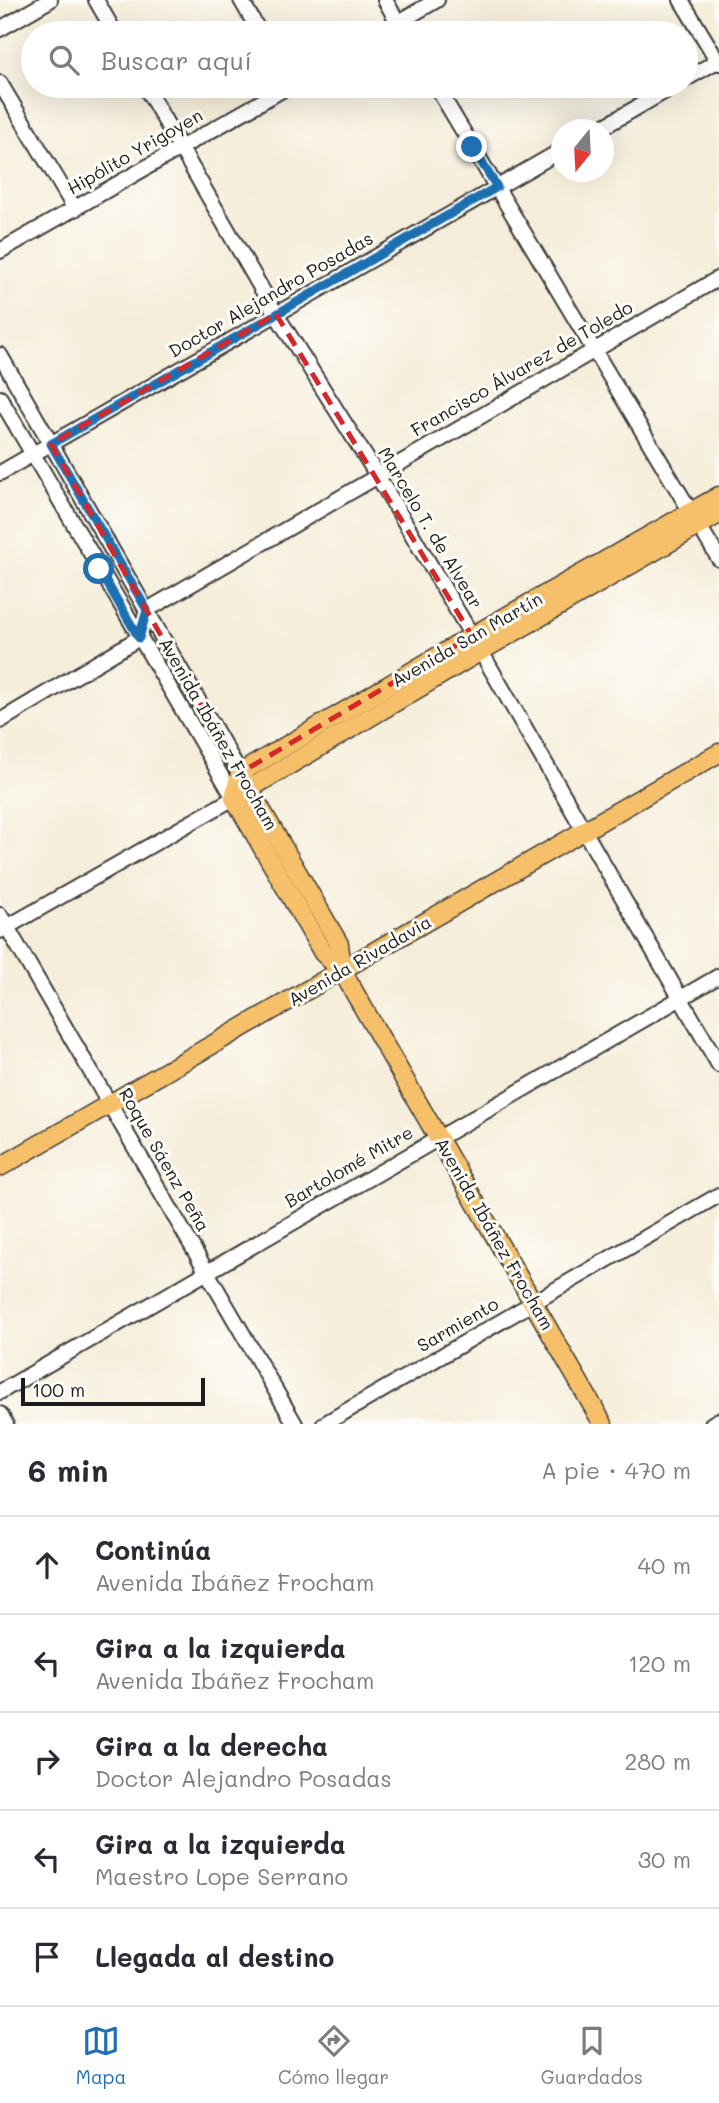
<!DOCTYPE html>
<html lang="es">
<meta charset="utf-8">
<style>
body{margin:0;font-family:Mali,sans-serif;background:#f7f7f7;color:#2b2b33}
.compass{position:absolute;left:551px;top:119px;width:63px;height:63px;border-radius:50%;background:#fff;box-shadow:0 7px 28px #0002;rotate:198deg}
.scale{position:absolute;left:21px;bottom:18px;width:184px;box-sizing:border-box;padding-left:7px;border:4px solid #1c1c1c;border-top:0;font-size:19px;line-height:24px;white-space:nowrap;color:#1c1c1c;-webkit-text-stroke:5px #fdfcf7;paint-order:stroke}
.stop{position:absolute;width:21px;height:21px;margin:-16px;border:5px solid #1f6fb2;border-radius:50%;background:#fff}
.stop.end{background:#1f6fb2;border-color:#fff;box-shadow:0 2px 7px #0008}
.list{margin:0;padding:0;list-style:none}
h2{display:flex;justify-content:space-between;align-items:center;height:91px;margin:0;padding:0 28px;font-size:30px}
h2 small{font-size:23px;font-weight:400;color:#7c7c81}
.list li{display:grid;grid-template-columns:46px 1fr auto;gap:21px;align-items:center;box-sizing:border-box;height:98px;padding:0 28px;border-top:2px solid #e1e1e2}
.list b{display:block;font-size:26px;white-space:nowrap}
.list p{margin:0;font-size:23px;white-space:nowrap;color:#7c7c81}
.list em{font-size:23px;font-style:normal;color:#7c7c81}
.icon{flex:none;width:38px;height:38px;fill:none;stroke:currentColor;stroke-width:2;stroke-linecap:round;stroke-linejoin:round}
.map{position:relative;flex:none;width:719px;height:1424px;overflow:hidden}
.search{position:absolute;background:#fff;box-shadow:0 7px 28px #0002;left:21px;right:21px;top:21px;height:77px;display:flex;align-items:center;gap:18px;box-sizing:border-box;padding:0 24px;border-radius:38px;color:#7c7c81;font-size:26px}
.sheet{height:581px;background:#fff}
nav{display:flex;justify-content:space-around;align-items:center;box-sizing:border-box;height:98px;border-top:2px solid #e1e1e2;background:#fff;font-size:19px;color:#7c7c81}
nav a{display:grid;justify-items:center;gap:4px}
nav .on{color:#1f6fb2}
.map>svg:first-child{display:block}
.grass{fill:url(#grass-dots);stroke:#557854;stroke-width:2}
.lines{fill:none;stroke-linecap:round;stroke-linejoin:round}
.minor-casing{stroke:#3d3b38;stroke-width:18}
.major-casing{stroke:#3d3b38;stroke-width:21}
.minor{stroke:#fff;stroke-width:14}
.major{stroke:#f6c06b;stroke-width:18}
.route{stroke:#1f6fb2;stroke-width:9}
.marked{fill:none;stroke:#d62828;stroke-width:5;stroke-dasharray:14 9;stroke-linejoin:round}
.labels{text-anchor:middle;stroke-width:6;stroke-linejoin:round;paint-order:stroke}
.street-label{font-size:18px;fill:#1c1c1c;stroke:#fdfcf7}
</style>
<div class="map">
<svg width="719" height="1424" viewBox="0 0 719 1424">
<defs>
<pattern id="grass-dots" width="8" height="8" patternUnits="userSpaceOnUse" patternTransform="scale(1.75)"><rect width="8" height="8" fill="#8ed38d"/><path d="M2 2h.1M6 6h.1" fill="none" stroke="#7ab579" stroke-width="1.8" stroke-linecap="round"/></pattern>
</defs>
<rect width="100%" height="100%" fill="#fdfcf7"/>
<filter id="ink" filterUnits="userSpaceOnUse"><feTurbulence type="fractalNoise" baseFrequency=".0143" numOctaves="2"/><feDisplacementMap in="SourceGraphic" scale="14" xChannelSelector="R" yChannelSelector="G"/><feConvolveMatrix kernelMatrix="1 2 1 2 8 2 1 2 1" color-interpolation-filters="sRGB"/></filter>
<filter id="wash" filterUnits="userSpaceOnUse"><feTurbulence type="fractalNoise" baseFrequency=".00686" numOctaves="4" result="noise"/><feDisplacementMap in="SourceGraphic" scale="28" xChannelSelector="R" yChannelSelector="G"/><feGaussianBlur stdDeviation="1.57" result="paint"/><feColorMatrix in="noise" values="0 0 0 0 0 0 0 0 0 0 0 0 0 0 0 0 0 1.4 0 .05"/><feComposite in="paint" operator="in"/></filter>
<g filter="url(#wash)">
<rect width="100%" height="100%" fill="#f5edd9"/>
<polygon class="grass" points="159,641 232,768 224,773 150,646"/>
</g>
<g filter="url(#ink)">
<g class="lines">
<defs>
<g id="minor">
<polyline points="96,0 115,33"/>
<polyline points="241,0 260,33"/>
<polyline points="385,0 404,33"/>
<polyline points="681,0 719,63"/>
<polyline points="0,29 50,0"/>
<polyline points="380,33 437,0"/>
<polyline points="686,79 719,60"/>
<polyline points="0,83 75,209"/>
<polyline points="145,86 276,314 377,475 472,636 719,1065"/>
<polyline points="436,86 719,559"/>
<polyline points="598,130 674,86"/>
<polyline points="0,251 289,86"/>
<polyline points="0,355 240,773"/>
<polyline points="0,398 234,798 0,931"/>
<polyline points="0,473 562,150"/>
<polyline points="0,721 139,638 147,610 719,278"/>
<polyline points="0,915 295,1424"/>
<polyline points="0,1392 719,976"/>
<polyline points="0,1414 6,1424"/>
<polyline points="324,1424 719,1195"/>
<polyline points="712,1424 719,1420"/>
</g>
<g id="major">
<polyline points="244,780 339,944 342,971"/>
<polyline points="234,798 323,953 342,971 603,1424"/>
<polyline points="234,798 240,773 472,636 719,496"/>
<polyline points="234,798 481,651 719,514"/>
<polyline points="0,1167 719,753"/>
</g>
</defs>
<use href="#minor" class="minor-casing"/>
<use href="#major" class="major-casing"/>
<use href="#minor" class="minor"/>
<use href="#major" class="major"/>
</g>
</g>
<g class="lines" filter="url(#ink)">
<polyline class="route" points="99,569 139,638 147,610 51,444 497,187 472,147"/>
</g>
<path class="marked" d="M 276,314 L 472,636 L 240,773 L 51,444 Z"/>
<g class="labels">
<g class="street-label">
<text transform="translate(135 152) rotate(-30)" y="6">Hipólito Yrigoyen</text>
<text transform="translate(271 295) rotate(-30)" y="6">Doctor Alejandro Posadas</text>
<text transform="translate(522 369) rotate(-30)" y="6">Francisco Álvarez de Toledo</text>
<text transform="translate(430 528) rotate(59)" y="6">Marcelo T. de Alvear</text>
<text transform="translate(467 640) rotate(-30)" y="6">Avenida San Martín</text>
<text transform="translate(218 734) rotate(60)" y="6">Avenida Ibáñez Frocham</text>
<text transform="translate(360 961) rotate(-30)" y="6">Avenida Rivadavia</text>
<text transform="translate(164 1160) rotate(60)" y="6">Roque Sáenz Peña</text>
<text transform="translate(349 1167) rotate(-30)" y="6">Bartolomé Mitre</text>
<text transform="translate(494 1234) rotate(60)" y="6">Avenida Ibáñez Frocham</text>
<text transform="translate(458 1325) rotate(-30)" y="6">Sarmiento</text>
</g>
</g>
</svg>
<svg class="compass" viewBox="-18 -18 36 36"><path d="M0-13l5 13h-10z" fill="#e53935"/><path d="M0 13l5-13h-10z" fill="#7c7c81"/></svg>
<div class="scale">100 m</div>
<div class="stop" style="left:99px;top:569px"></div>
<div class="stop end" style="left:472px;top:147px"></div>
<div class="search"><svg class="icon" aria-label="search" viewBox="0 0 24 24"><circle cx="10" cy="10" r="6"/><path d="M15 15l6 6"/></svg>Buscar aquí</div>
</div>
<section class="sheet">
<h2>6 min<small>A pie · 470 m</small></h2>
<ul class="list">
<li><svg class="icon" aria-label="ahead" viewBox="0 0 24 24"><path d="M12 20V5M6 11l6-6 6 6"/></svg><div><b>Continúa</b><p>Avenida Ibáñez Frocham</p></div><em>40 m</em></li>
<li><svg class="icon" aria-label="left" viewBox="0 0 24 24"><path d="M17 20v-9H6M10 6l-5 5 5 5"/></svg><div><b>Gira a la izquierda</b><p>Avenida Ibáñez Frocham</p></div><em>120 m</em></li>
<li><svg class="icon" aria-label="right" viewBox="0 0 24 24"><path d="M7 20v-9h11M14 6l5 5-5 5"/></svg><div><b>Gira a la derecha</b><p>Doctor Alejandro Posadas</p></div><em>280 m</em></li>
<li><svg class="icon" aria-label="left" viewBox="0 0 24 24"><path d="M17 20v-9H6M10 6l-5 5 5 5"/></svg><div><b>Gira a la izquierda</b><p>Maestro Lope Serrano</p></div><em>30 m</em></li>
<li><svg class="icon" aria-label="arrive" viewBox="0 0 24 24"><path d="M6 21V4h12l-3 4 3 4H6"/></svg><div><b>Llegada al destino</b></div></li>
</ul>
</section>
<nav>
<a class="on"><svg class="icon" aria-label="map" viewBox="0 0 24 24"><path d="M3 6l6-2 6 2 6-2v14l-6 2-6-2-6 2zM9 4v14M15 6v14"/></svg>Mapa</a>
<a><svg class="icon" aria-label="directions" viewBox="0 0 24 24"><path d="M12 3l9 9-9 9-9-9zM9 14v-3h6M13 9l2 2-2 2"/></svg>Cómo llegar</a>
<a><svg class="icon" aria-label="saved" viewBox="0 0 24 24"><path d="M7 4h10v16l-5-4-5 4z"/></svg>Guardados</a>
</nav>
